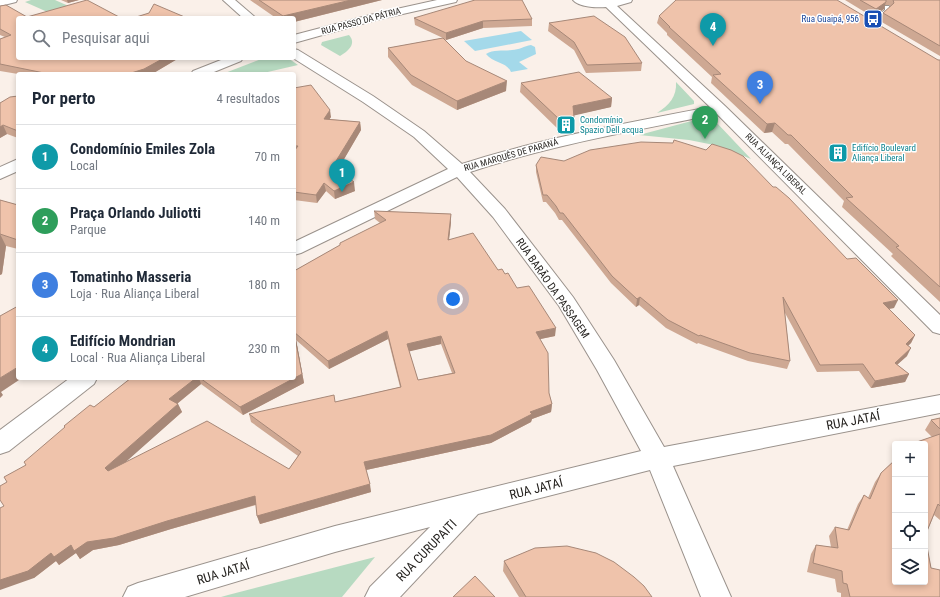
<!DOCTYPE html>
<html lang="pt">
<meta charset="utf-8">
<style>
body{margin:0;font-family:"Roboto Condensed",sans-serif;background:#f6f6f7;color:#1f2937}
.controls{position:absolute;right:12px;bottom:12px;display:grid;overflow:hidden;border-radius:4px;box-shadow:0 2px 6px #0003}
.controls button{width:36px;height:36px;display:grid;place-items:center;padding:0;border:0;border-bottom:1px solid #e0e1e3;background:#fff;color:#1f2937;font:20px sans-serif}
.you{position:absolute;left:453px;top:299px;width:14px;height:14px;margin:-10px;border:3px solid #fff;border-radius:50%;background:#1a73e8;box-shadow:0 0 0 6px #1a73e833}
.badge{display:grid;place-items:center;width:26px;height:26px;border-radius:50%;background:#a3622c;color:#fff;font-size:13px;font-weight:700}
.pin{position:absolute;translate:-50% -33px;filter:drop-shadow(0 1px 2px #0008)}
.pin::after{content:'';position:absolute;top:21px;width:14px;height:12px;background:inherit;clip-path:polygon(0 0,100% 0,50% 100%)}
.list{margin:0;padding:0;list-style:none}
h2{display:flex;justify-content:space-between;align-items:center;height:52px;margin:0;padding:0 16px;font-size:17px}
h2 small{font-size:13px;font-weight:400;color:#747a83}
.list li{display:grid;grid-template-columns:26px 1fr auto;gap:12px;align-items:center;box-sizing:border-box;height:64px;padding:0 16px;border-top:1px solid #e0e1e3}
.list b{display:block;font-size:15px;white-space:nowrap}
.list p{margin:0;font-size:13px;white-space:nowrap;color:#747a83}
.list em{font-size:13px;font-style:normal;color:#747a83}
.icon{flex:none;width:22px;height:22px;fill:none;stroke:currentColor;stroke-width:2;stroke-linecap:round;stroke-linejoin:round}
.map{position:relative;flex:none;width:940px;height:597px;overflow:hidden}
.search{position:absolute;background:#fff;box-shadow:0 2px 6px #0003;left:16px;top:16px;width:280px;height:44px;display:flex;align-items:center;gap:10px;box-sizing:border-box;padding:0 14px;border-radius:4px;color:#747a83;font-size:15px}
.panel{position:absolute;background:#fff;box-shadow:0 2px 6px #0003;left:16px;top:72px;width:280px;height:308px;border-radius:4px}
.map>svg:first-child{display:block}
.green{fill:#b7dac1}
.water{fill:#a4d9ea}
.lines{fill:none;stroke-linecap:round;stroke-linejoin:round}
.service-casing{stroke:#9a928c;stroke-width:2}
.minor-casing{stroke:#9a928c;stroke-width:2}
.service{fill:#fff;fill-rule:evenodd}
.minor{fill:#fff;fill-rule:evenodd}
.wall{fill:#cea893;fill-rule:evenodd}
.shaded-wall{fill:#a78878}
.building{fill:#efc3ab;stroke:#a78878;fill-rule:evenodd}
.labels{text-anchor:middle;stroke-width:3;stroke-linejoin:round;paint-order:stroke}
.far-transit-label{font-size:9px;fill:#164399;stroke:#fff;text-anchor:end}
.far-street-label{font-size:9px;fill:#272421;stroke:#fff}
.far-culture-label{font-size:9px;fill:#0d838f;stroke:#fff;text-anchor:start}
.street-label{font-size:11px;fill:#272421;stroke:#fff}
.near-street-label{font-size:13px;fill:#272421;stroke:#fff}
</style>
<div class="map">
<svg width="940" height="597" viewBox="0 0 940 597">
<rect width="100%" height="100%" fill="#faf0e9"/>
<g class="green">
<polygon points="31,0 55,0 73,8 52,14 25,2"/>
<path d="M 349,35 C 357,44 348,51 340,56 L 321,45 L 322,42 Z"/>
<polygon points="264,58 288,58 298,65 259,74 225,73"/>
<path d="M 676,82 L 694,101 L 694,104 L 657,113 C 669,105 677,97 676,82 Z"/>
<polygon points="699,119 706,119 716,122 751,159 719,146 689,140 639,135"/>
<polygon points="375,557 342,597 221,597 228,595"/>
</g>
<g class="water">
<polygon points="521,31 532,40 475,51 464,41"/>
<path d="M 531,45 L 535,47 L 536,54 L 519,62 L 528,69 L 511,72 C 507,62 493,63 486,54 C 494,49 504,51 512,50 C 519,50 524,46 531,45 Z"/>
</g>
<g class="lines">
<defs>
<polygon id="service" points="885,6 889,6 890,11 873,24 869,24 869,22 885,10"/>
<g id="minor">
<polygon points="0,0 17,0 16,2 0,6"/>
<polygon points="223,0 235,0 256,18 243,18"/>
<polygon points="437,0 457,0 456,2 376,20 294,43 294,35 374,14"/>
<path d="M 573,0 L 632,0 L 631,2 L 617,6 L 725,106 L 940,315 L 940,334 L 933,332 L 717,114 C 634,131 550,145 470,172 L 505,209 L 573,297 L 614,360 L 664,447 L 940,395 L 940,413 L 673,466 L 731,597 L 701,597 L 650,470 L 478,514 L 400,597 L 365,597 L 370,587 L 430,527 L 335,552 L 185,597 L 123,597 L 128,587 L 138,583 L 335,526 L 641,451 L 597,370 L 559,306 L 493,217 L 457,177 L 301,253 L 294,255 L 294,242 L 448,169 L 414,137 L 363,102 L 293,58 L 294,49 L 298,50 L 373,96 L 424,131 L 462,164 C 543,138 626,123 710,107 L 606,7 C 597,8 579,7 573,0 Z"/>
<polygon points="226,58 243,58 241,61 209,74 191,74 193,71"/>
<polygon points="18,159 18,171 0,179 0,167"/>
<polygon points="70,378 97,378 94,384 9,451 0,454 0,430"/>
</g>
</defs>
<use href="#service" class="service-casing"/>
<use href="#minor" class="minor-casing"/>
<use href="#service" class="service"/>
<use href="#minor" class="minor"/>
</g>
<g class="wall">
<polygon points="61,0 79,0 68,3"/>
<polygon points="250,0 382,0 294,22 294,18 276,18"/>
<polygon points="845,0 940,0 940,56 880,21 883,13 890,7 890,5 885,5 884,9 873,17"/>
<polygon points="6,5 18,58 179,58 152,74 18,74 0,71 0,39 5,37 0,35 0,6"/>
<polygon points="659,16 940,60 940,302 893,258 891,256 893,254 842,207 844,201 788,144 785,144 772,132 764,133 711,83 712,77 667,35 667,33 657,23"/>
<polygon points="414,18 532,19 532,26 483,28 446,40 444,39 466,61 506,91 457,110 412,85 388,57 388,48 443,38 415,25"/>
<polygon points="549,23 642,63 641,71 586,73 574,50 548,31"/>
<polygon points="521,83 612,98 611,107 574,115 573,127 559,130 520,92"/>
<polygon points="294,88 331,117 329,119 360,122 361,130 340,166 340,170 339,171 355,191 335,199 326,191 317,203 294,200"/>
<polygon points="18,96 18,138 7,134 0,138 0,103"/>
<polygon points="564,161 773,187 847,259 894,308 889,309 915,335 911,343 908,346 907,356 897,365 909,374 905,382 871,388 859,371 817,372 785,313 790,361 787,369 748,361 698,343 697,344 666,328 639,305 636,307 611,283 562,220 559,220 555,213 546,202 543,202 536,172 536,165"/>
<polygon points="0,200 18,205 18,249 6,246 2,274 0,275"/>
<path d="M 374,211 L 451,214 L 451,222 L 449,240 L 505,274 L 555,336 L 540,339 L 549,393 L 552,404 L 551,412 L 532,419 L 531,422 L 491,443 L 366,470 L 371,492 L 260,524 L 257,516 L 256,505 L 171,529 L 119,545 L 93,550 L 80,559 L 76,553 L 59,565 L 56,561 L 34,578 L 4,506 L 7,482 L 26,465 L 65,428 L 64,426 L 94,407 L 131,378 L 294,378 L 294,271 L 380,223 L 375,219 ZM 388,339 L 400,387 L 335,402 L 249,414 L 251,422 L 298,456 L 289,469 L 125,462 L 182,412 L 178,404 L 177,404 L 201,384 L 243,415 L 304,383 L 296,340 L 329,369 ZM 441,344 L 452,373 L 418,380 L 409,351 Z"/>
<polygon points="940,418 940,520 934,515 925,536 931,568 940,597 841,597 841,593 837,592 835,579 807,572 811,554 816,545 831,547 829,536 835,527 847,530 858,504 864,495 868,498 875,482 881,473 895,460 892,458 895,453 895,582 925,444 932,437 925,430 931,420"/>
<polygon points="504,561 652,597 519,597 503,571"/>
</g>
<g class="shaded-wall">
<polygon points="67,0 79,0 68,3"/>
<polygon points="351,0 382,0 294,22 294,18 283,18 283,16"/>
<polygon points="886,2 884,9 873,17 876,9"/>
<polygon points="483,21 483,28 446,40 446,33"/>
<polygon points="164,58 179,58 152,74 128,74"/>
<polygon points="507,81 506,91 457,110 457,101"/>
<polygon points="612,98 611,107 572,116 573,106"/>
<polygon points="330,110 331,117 325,126 324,119"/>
<polygon points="574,117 573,127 559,130 560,120"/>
<polygon points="360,122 361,130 340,166 340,170 336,176 335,168 336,161"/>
<polygon points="775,123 772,132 764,133 767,124"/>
<polygon points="3,125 7,134 0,138 0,127"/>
<polygon points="354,182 355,191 335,199 334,191"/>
<polygon points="324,183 326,191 317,203 316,195"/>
<polygon points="451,214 451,222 448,248 448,240"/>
<polygon points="0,234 6,246 2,274 0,275"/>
<polygon points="640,297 639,305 636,307 637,299"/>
<polygon points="898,300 894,308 880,310 883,303"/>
<polygon points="556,328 555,336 536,340 536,332"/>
<polygon points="387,331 388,339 329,369 328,361"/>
<polygon points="915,335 911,343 901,352 906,344"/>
<polygon points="441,336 441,344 407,352 407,344"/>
<polygon points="296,340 304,383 243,415 240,407"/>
<polygon points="911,348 907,356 891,370 895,363"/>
<polygon points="18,367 18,378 22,378 1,392 3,395 0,398 0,378"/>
<polygon points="909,374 905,382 871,388 875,381"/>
<polygon points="196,378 199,378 201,384 173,407 169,399"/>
<polygon points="178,404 182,412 110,476 105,468"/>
<polygon points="552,404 551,412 532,419 531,422 491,443 366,470 364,462 530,412"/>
<polygon points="370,484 371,492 260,524 257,516"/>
<polygon points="255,496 258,504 171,529 119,545 93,550 80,559 76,553 59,565 56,561 34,578 0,590 0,580 51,553 71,545 87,542"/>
</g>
<g class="building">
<polygon points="87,0 121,18 18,18 18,58 164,58 144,69 128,74 49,74 0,64 0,39 11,35 0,29 0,6 6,5 27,17"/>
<polygon points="259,0 351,0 283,16"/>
<polygon points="475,0 522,0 532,19 483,21 446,33 414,18"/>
<polygon points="676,0 837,0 938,60 940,60 940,287 896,247 899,246 846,198 853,197 791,135 788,135 775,123 767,124 713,75 721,74 669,27 670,27 659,16"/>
<polygon points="860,0 886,0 886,2 876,9"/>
<polygon points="893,0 940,0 940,46 883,13 894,3"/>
<polygon points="154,4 187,18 133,18 149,13"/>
<polygon points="594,16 625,37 642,63 587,65 574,42 549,23"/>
<polygon points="443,38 466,61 507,81 457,101 411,75 388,48"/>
<polygon points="579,72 612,98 573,106 574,117 560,120 521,83"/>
<polygon points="311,85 330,110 324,119 360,122 336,161 339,162 335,168 354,182 334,191 324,183 316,195 294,192 294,151 298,146 294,146 294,88"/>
<polygon points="18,96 18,131 3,125 0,127 0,103 10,97"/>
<polygon points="674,140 706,150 712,144 731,150 743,156 773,187 776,187 789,198 847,259 856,258 898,300 883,303 915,335 906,344 911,348 895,363 909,374 875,381 863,364 820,365 783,297 790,361 750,353 700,335 699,336 668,320 640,297 637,299 612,276 563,213 560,213 556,206 547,195 543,195 536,165 541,157 564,161 590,150 641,142 673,143"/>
<polygon points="0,200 18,205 18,240 0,234"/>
<path d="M 374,211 L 451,214 L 448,240 L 473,233 L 498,270 L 502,269 L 505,274 L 508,273 L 517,288 L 529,286 L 556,328 L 536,332 L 548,353 L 549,393 L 552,404 L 530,412 L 532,414 L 491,435 L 364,462 L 370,484 L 257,516 L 255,496 L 167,521 L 114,538 L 87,542 L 74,551 L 71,545 L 54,557 L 51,553 L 28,571 L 0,580 L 0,508 L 4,506 L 0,500 L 0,486 L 7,482 L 4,477 L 26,465 L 24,462 L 65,427 L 64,426 L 90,405 L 94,407 L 131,378 L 196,378 L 169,399 L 178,404 L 105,468 L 108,471 L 207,421 L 289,469 L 301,452 L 249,414 L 334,395 L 335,402 L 401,387 L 387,331 L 328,361 L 294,332 L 294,271 L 340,245 L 340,243 L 386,220 ZM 441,336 L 455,373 L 418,380 L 407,344 Z"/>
<polygon points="18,306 18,367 0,378 0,316"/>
<polygon points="294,332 302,374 240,407 200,378 294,378"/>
<polygon points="940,418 940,429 931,420"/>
<polygon points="940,434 940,506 938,504 925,536 931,568 940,570 940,597 850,597 847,584 843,583 842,571 813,563 816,545 838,548 835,527 849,530 864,495 870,499 881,473 895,460 895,582 925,582 925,444 911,444"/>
<polygon points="567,546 596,553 614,562 634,577 644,586 652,597 526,597 504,561 535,548"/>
<polygon points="475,576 495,597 453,597"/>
</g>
<defs>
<symbol id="bus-square" viewBox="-11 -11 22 22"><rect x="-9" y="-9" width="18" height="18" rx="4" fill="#1a4fb4" stroke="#fff"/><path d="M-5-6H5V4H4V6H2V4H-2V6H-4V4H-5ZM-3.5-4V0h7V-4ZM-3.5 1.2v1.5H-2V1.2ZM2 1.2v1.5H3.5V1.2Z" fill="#fff"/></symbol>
<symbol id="building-square" viewBox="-11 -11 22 22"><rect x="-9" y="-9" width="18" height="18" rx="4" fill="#0f9aa8" stroke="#fff"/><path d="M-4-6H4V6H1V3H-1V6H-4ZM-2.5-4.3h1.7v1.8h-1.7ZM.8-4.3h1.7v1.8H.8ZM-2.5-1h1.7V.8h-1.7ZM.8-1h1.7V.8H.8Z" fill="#fff"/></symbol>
</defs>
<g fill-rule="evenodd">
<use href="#bus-square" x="862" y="8" width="22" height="22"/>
<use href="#building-square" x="555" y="114" width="22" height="22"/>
<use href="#building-square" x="827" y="142" width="22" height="22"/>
</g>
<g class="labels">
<g class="far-transit-label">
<text x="859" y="22">Rua Guaipá, 956</text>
</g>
<g class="far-street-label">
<text transform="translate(361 21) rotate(-15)" y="3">RUA PASSO DA PÁTRIA</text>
<text transform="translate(511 155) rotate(-16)" y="3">RUA MARQUÊS DE PARANÁ</text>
<text transform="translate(776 164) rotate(45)" y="3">RUA ALIANÇA LIBERAL</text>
</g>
<g class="far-culture-label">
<text x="580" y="123">Condomínio<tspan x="580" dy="10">Spazio Dell acqua</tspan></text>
<text x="852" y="151">Edifício Boulevard<tspan x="852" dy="10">Aliança Liberal</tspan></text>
</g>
<g class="street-label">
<text transform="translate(553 288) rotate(55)" y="4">RUA BARÃO DA PASSAGEM</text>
</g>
<g class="near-street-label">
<text transform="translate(853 420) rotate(-11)" y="5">RUA JATAÍ</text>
<text transform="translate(536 488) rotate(-14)" y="5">RUA JATAÍ</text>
<text transform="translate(426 550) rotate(-46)" y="5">RUA CURUPAITI</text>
<text transform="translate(223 572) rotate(-17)" y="5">RUA JATAÍ</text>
</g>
</g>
</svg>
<div class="controls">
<button>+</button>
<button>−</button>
<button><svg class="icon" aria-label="locate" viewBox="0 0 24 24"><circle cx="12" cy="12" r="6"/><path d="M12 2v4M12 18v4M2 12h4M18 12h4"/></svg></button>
<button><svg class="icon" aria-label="layers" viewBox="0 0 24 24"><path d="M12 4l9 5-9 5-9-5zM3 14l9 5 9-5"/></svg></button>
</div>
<div class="you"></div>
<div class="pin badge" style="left:342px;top:192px;background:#0f9aa8">1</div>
<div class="pin badge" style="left:705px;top:139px;background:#2e9e5b">2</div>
<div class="pin badge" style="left:760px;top:104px;background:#3f7fe0">3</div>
<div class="pin badge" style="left:713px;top:46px;background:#0f9aa8">4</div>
<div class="search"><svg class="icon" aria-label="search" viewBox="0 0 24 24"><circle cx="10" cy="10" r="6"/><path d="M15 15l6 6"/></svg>Pesquisar aqui</div>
<section class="panel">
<h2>Por perto<small>4 resultados</small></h2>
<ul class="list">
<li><span class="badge" style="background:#0f9aa8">1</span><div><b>Condomínio Emiles Zola</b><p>Local</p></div><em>70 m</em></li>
<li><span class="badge" style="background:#2e9e5b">2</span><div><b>Praça Orlando Juliotti</b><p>Parque</p></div><em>140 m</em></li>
<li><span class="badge" style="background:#3f7fe0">3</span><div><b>Tomatinho Masseria</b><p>Loja · Rua Aliança Liberal</p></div><em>180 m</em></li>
<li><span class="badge" style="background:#0f9aa8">4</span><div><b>Edifício Mondrian</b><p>Local · Rua Aliança Liberal</p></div><em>230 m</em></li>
</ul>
</section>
</div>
